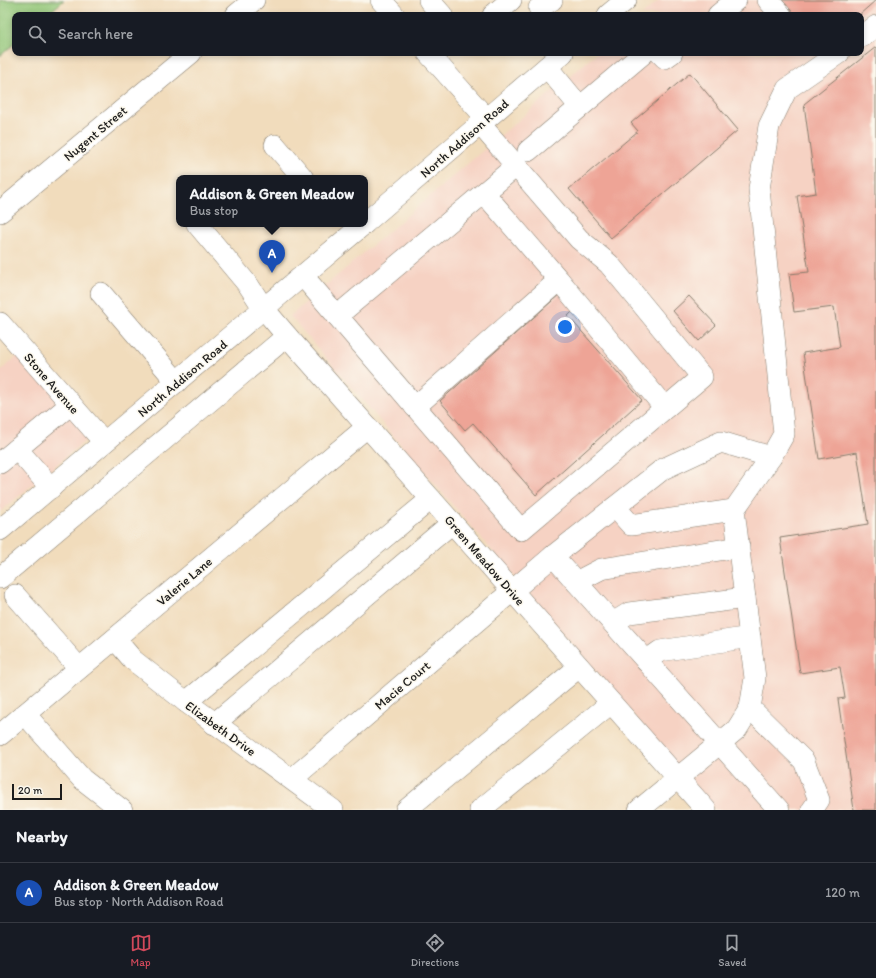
<!DOCTYPE html>
<meta charset="utf-8">
<style>
body{margin:0;font-family:Itim,sans-serif;background:#20242c;color:#f1f3f6}
.scale{position:absolute;left:12px;bottom:10px;width:50px;box-sizing:border-box;padding-left:4px;border:2px solid #1c1c1c;border-top:0;font-size:11px;line-height:14px;white-space:nowrap;color:#1c1c1c;-webkit-text-stroke:3px #fbf7ec;paint-order:stroke}
.you{position:absolute;left:565px;top:327px;width:14px;height:14px;margin:-10px;border:3px solid #fff;border-radius:50%;background:#1a73e8;box-shadow:0 0 0 6px #1a73e833}
.badge{display:grid;place-items:center;width:26px;height:26px;border-radius:50%;background:#d1495b;color:#fff;font-size:13px;font-weight:700}
.pin{position:absolute;translate:-50% -33px;filter:drop-shadow(0 1px 2px #0008)}
.pin::after{content:'';position:absolute;top:21px;width:14px;height:12px;background:inherit;clip-path:polygon(0 0,100% 0,50% 100%)}
.popup{position:absolute;left:176px;top:175px;width:192px;height:52px;box-sizing:border-box;display:grid;place-content:center;border-radius:8px;background:#171b24;filter:drop-shadow(0 1px 3px #0005);font-size:13px;white-space:nowrap;color:#9ea1a6}
.popup b{font-size:15px;color:#f1f3f6}
.popup::after{content:'';position:absolute;left:50%;top:100%;margin-left:-8px;border:8px solid transparent;border-top-color:#171b24}
.list{margin:0;padding:0;list-style:none}
h2{display:flex;justify-content:space-between;align-items:center;height:52px;margin:0;padding:0 16px;font-size:17px}
h2 small{font-size:13px;font-weight:400;color:#9ea1a6}
.list li{display:grid;grid-template-columns:26px 1fr auto;gap:12px;align-items:center;box-sizing:border-box;height:60px;padding:0 16px;border-top:1px solid #363941}
.list b{display:block;font-size:15px;white-space:nowrap}
.list p{margin:0;font-size:13px;white-space:nowrap;color:#9ea1a6}
.list em{font-size:13px;font-style:normal;color:#9ea1a6}
.icon{flex:none;width:22px;height:22px;fill:none;stroke:currentColor;stroke-width:2;stroke-linecap:round;stroke-linejoin:round}
.map{position:relative;flex:none;width:876px;height:810px;overflow:hidden}
.search{position:absolute;background:#171b24;box-shadow:0 2px 6px #0003;left:12px;right:12px;top:12px;height:44px;display:flex;align-items:center;gap:10px;box-sizing:border-box;padding:0 14px;border-radius:8px;color:#9ea1a6;font-size:15px}
.sheet{height:112px;background:#171b24}
nav{display:flex;justify-content:space-around;align-items:center;box-sizing:border-box;height:56px;border-top:1px solid #363941;background:#171b24;font-size:11px;color:#9ea1a6}
nav a{display:grid;justify-items:center;gap:2px}
nav .on{color:#d1495b}
.map>svg:first-child{display:block}
.built{fill:#f6d2c3}
.green{fill:#92c678;stroke:#57714a}
.building{fill:#eea496}
.lines{fill:none;stroke-linecap:round;stroke-linejoin:round}
.minor-casing{stroke:#867c6c;stroke-width:22}
.minor{stroke:#fff;stroke-width:21}
.labels{text-anchor:middle;stroke-width:3;stroke-linejoin:round;paint-order:stroke}
.street-label{font-size:13px;fill:#1c1c1c;stroke:#fbf7ec}
</style>
<div class="map">
<svg width="876" height="810" viewBox="0 0 876 810">
<rect width="100%" height="100%" fill="#fbf7ec"/>
<filter id="ink" filterUnits="userSpaceOnUse"><feTurbulence type="fractalNoise" baseFrequency=".025" numOctaves="2"/><feDisplacementMap in="SourceGraphic" scale="8" xChannelSelector="R" yChannelSelector="G"/><feConvolveMatrix kernelMatrix="1 2 1 2 8 2 1 2 1" color-interpolation-filters="sRGB"/></filter>
<filter id="wash" filterUnits="userSpaceOnUse"><feTurbulence type="fractalNoise" baseFrequency=".012" numOctaves="4" result="noise"/><feDisplacementMap in="SourceGraphic" scale="16" xChannelSelector="R" yChannelSelector="G"/><feGaussianBlur stdDeviation="0.9" result="paint"/><feColorMatrix in="noise" values="0 0 0 0 0 0 0 0 0 0 0 0 0 0 0 0 0 1.4 0 .05"/><feComposite in="paint" operator="in"/></filter>
<g filter="url(#wash)">
<rect width="100%" height="100%" fill="#f1dcbc"/>
<g class="built">
<polygon points="659,0 876,0 876,810 715,810 290,316 597,53 861,53 861,15 642,15"/>
<polygon points="21,353 99,429 0,512 0,371"/>
</g>
<polygon class="green" points="0,0 64,0 47,15 15,15 15,43 0,56"/>
<g id="blocks">
<g class="building">
<polygon points="782,0 876,0 859,15 795,15"/>
<polygon points="876,47 876,810 854,810 838,699 845,698 840,667 800,673 780,538 868,524 857,452 819,459 803,353 840,347 834,307 794,312 789,274 809,272 797,196 816,193 804,104"/>
<polygon points="690,73 738,130 611,238 569,189 638,131 631,123"/>
<polygon points="561,293 575,309 568,316 642,400 536,495 473,423 465,430 440,401"/>
<polygon points="689,296 716,325 699,341 673,311"/>
</g>
</g>
</g>
<g filter="url(#ink)">
<use href="#blocks" fill-opacity="0" stroke="#867c6c" stroke-width="1"/>
<g class="lines">
<defs>
<g id="minor">
<polyline points="381,0 394,15"/>
<polyline points="429,0 442,15"/>
<polyline points="768,0 781,15"/>
<polyline points="539,8 552,0"/>
<polyline points="236,15 254,0"/>
<polyline points="493,15 511,0"/>
<polyline points="608,15 626,0"/>
<polyline points="718,15 736,0"/>
<polyline points="861,37 876,26"/>
<polyline points="428,53 486,118"/>
<polyline points="660,53 665,58 672,53"/>
<polyline points="547,67 580,107"/>
<polyline points="275,145 303,178"/>
<polyline points="528,151 644,53"/>
<polyline points="0,212 191,53"/>
<polyline points="365,223 563,53"/>
<polyline points="197,224 249,286 264,309 287,336 706,810"/>
<polyline points="303,276 521,530 702,377 609,264 579,239 480,124"/>
<polyline points="559,280 665,408"/>
<polyline points="101,293 177,382"/>
<polyline points="337,316 516,166"/>
<polyline points="0,323 104,442"/>
<polyline points="415,407 559,280 484,193"/>
<polyline points="17,449 51,488"/>
<polyline points="0,463 71,404"/>
<polyline points="615,507 631,525 734,510"/>
<polyline points="0,530 364,224"/>
<polyline points="553,556 779,810"/>
<polyline points="0,578 287,336"/>
<polyline points="576,582 601,569 739,547"/>
<polyline points="15,595 79,668"/>
<polyline points="613,623 629,613 745,598"/>
<polyline points="115,639 133,660 186,702 333,810"/>
<polyline points="646,661 660,651 750,637"/>
<polyline points="186,702 431,499"/>
<polyline points="750,708 804,761 819,800 812,810"/>
<polyline points="25,714 82,779 122,810"/>
<polyline points="214,724 452,523"/>
<polyline points="0,735 367,427"/>
<polyline points="292,779 553,556 663,469 721,442 771,457"/>
<polyline points="406,810 579,667"/>
<polyline points="480,810 611,703"/>
<polyline points="639,810 737,729 750,708 755,678 734,510 771,457 784,434 759,189 769,126 787,89 839,53"/>
</g>
</defs>
<use href="#minor" class="minor-casing"/>
<use href="#minor" class="minor"/>
</g>
</g>
<g class="labels">
<g class="street-label">
<text transform="translate(95 133) rotate(-40)" y="5">Nugent Street</text>
<text transform="translate(464 138) rotate(-41)" y="5">North Addison Road</text>
<text transform="translate(182 378) rotate(-40)" y="5">North Addison Road</text>
<text transform="translate(52 383) rotate(49)" y="5">Stone Avenue</text>
<text transform="translate(485 560) rotate(49)" y="5">Green Meadow Drive</text>
<text transform="translate(184 581) rotate(-40)" y="5">Valerie Lane</text>
<text transform="translate(402 685) rotate(-40)" y="5">Macie Court</text>
<text transform="translate(221 728) rotate(36)" y="5">Elizabeth Drive</text>
</g>
</g>
</svg>
<div class="scale">20 m</div>
<div class="you"></div>
<div class="pin badge" style="left:272px;top:273px;background:#1a4fb4">A</div>
<div class="popup"><b>Addison &amp; Green Meadow</b>Bus stop</div>
<div class="search"><svg class="icon" aria-label="search" viewBox="0 0 24 24"><circle cx="10" cy="10" r="6"/><path d="M15 15l6 6"/></svg>Search here</div>
</div>
<section class="sheet">
<h2>Nearby<small></small></h2>
<ul class="list">
<li><span class="badge" style="background:#1a4fb4">A</span><div><b>Addison &amp; Green Meadow</b><p>Bus stop · North Addison Road</p></div><em>120 m</em></li>
</ul>
</section>
<nav>
<a class="on"><svg class="icon" aria-label="map" viewBox="0 0 24 24"><path d="M3 6l6-2 6 2 6-2v14l-6 2-6-2-6 2zM9 4v14M15 6v14"/></svg>Map</a>
<a><svg class="icon" aria-label="directions" viewBox="0 0 24 24"><path d="M12 3l9 9-9 9-9-9zM9 14v-3h6M13 9l2 2-2 2"/></svg>Directions</a>
<a><svg class="icon" aria-label="saved" viewBox="0 0 24 24"><path d="M7 4h10v16l-5-4-5 4z"/></svg>Saved</a>
</nav>
